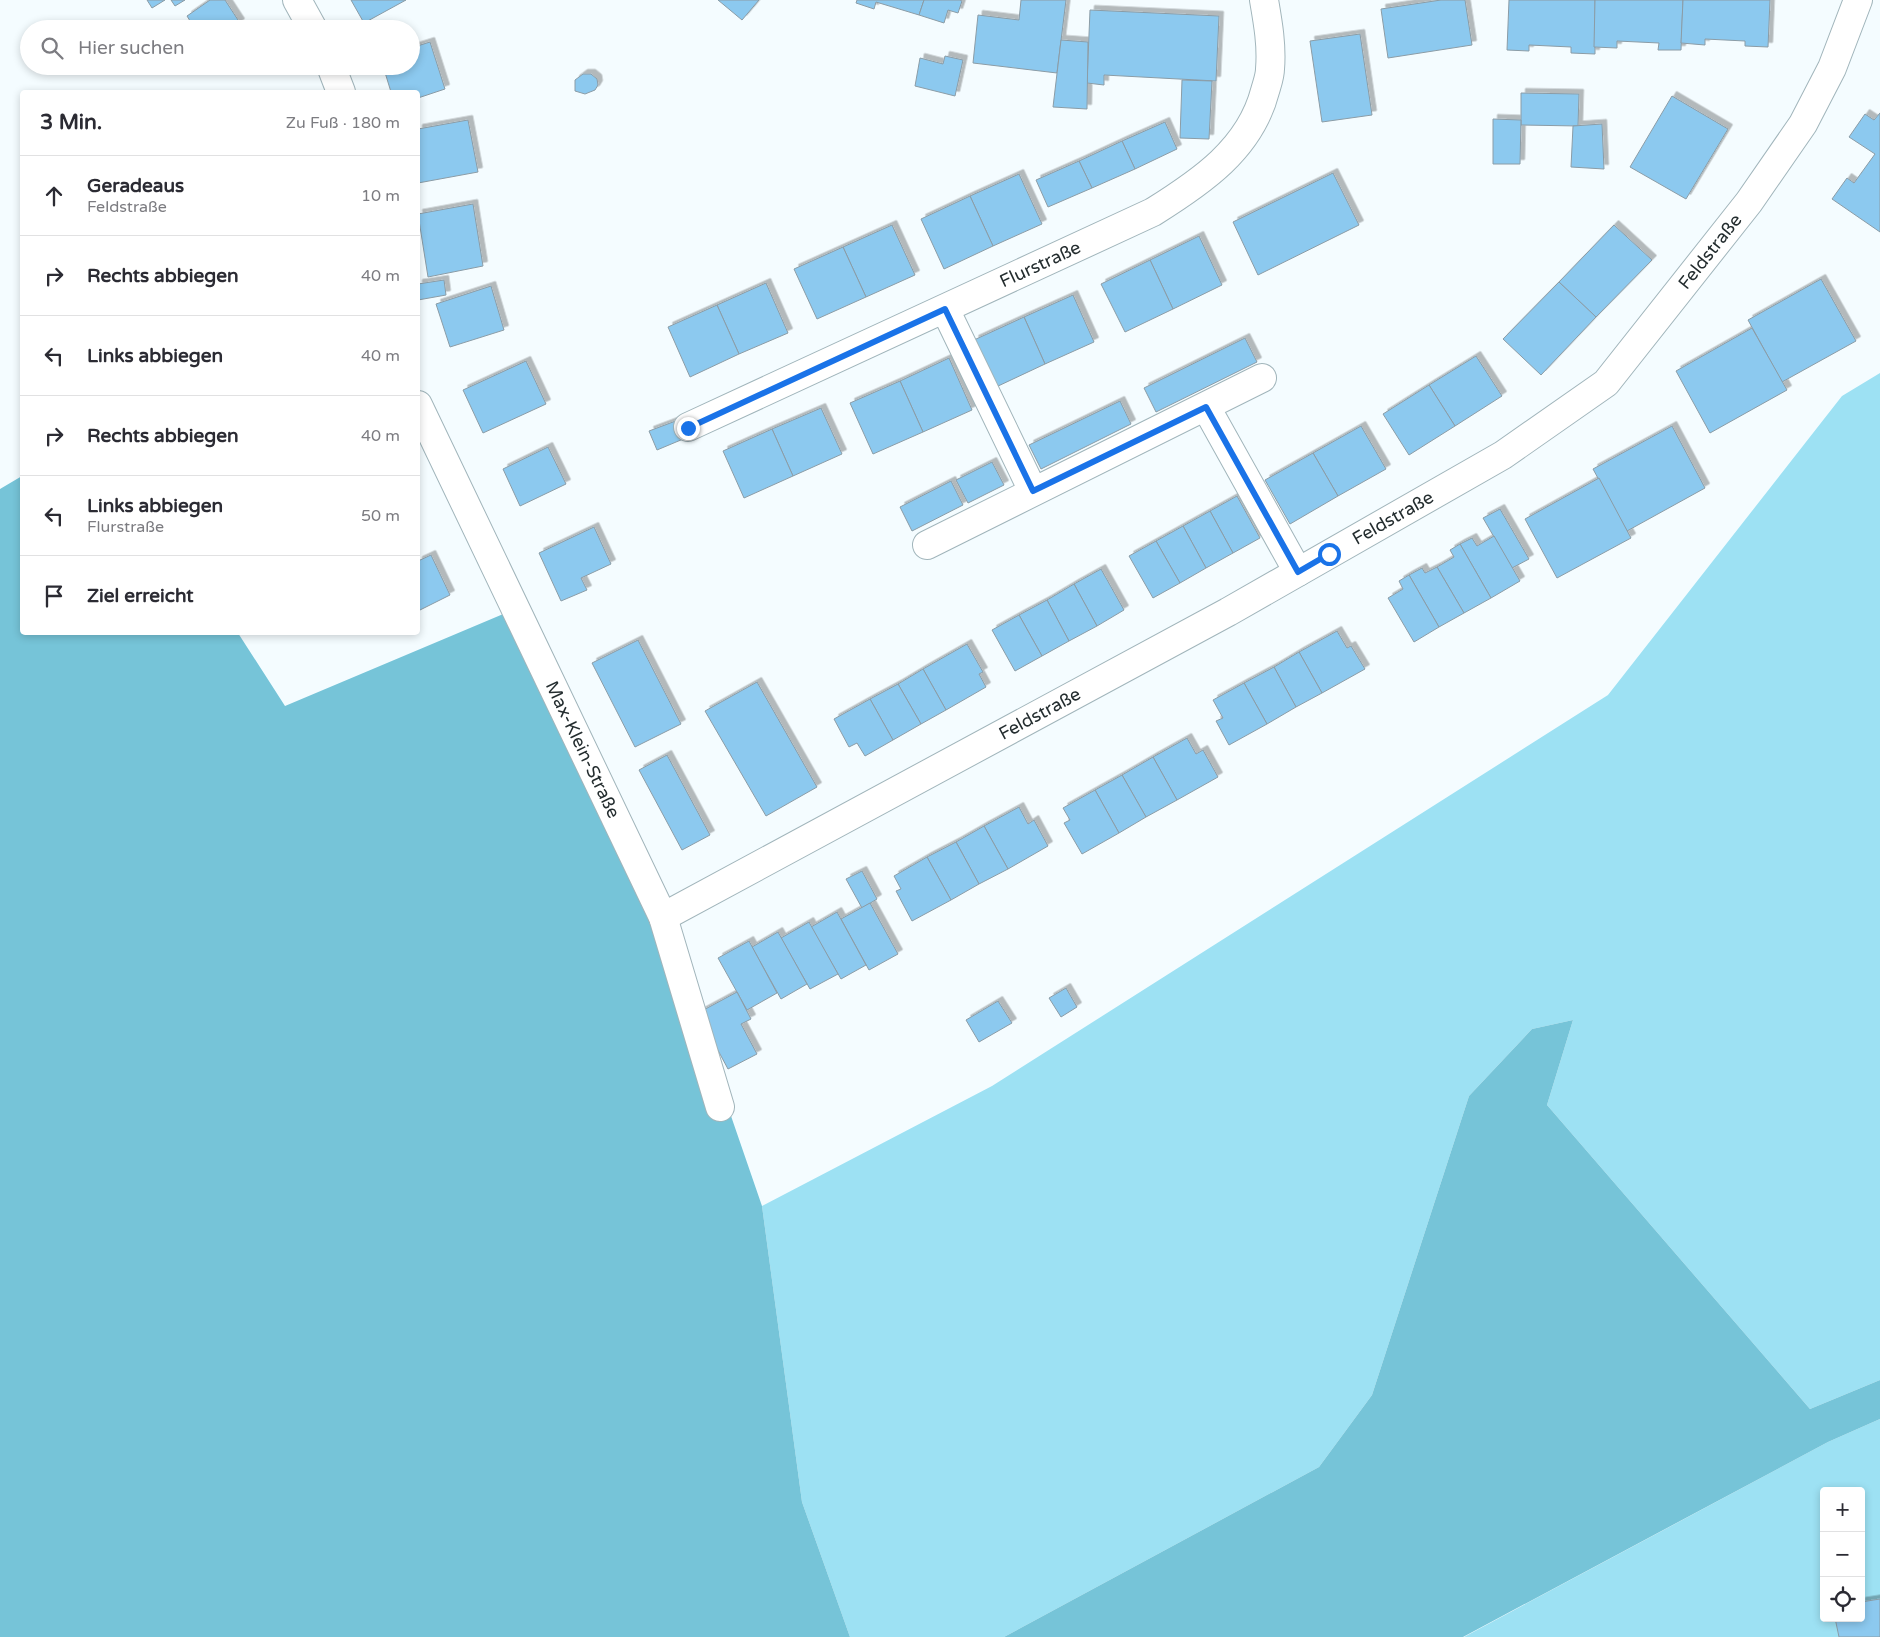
<!DOCTYPE html>
<html lang="de">
<meta charset="utf-8">
<style>
body{margin:0;font-family:"Varela Round",sans-serif;background:#f7f7f7;color:#2b2b33}
.controls{position:absolute;right:15px;bottom:15px;display:grid;overflow:hidden;border-radius:5px;box-shadow:0 2px 8px #0003}
.controls button{width:45px;height:45px;display:grid;place-items:center;padding:0;border:0;border-bottom:1px solid #e1e1e2;background:#fff;color:#2b2b33;font:25px sans-serif}
.stop{position:absolute;width:15px;height:15px;margin:-11px;border:4px solid #1a73e8;border-radius:50%;background:#fff}
.stop.end{background:#1a73e8;border-color:#fff;box-shadow:0 1px 5px #0008}
.list{margin:0;padding:0;list-style:none}
h2{display:flex;justify-content:space-between;align-items:center;height:65px;margin:0;padding:0 20px;font-size:21px}
h2 small{font-size:16px;font-weight:400;color:#7c7c81}
.list li{display:grid;grid-template-columns:32px 1fr auto;gap:15px;align-items:center;box-sizing:border-box;height:80px;padding:0 20px;border-top:1px solid #e1e1e2}
.list b{display:block;font-size:19px;white-space:nowrap}
.list p{margin:0;font-size:16px;white-space:nowrap;color:#7c7c81}
.list em{font-size:16px;font-style:normal;color:#7c7c81}
.icon{flex:none;width:28px;height:28px;fill:none;stroke:currentColor;stroke-width:2;stroke-linecap:round;stroke-linejoin:round}
.map{position:relative;flex:none;width:1880px;height:1637px;overflow:hidden}
.search{position:absolute;background:#fff;box-shadow:0 2px 8px #0003;left:20px;top:20px;width:400px;height:55px;display:flex;align-items:center;gap:12px;box-sizing:border-box;padding:0 18px;border-radius:28px;color:#7c7c81;font-size:19px}
.panel{position:absolute;background:#fff;box-shadow:0 2px 8px #0003;left:20px;top:90px;width:400px;height:545px;border-radius:5px}
.map>svg:first-child{display:block}
.green{fill:#9de1f3;fill-rule:evenodd}
.forest{fill:#76c4d8}
.building{fill:#8cc9ef;stroke:#8b9ca6;filter:url(#shadow)}
.lines{fill:none;stroke-linecap:round;stroke-linejoin:round}
.minor-casing{stroke:#a1b5bb;stroke-width:30}
.minor{stroke:#fff;stroke-width:28}
.route{stroke:#1a73e8;stroke-width:6}
.labels{text-anchor:middle;stroke-width:4;stroke-linejoin:round;paint-order:stroke}
.street-label{font-size:18px;fill:#242d2f;stroke:#fff}
</style>
<div class="map">
<svg width="1880" height="1637" viewBox="0 0 1880 1637">
<defs>
<filter id="shadow"><feDropShadow dx="4.5" dy="-4.5" stdDeviation="0" flood-color="#0004"/></filter>
</defs>
<rect width="100%" height="100%" fill="#f4fcff"/>
<g class="green">
<polygon points="1880,373 1880,1380 1810,1409 1547,1105 1573,1020 1532,1029 1469,1096 1372,1395 1319,1467 1004,1637 850,1637 802,1502 762,1206 992,1086 1608,695 1842,396"/>
<path d="M 1880,1419 L 1880,1637 L 1464,1637 L 1828,1442 ZM 1824,1491 L 1861,1491 L 1861,1618 L 1824,1618 Z"/>
</g>
<g class="forest">
<polygon points="22,476 22,632 238,633 285,706 508,612 667,930 762,1206 802,1502 850,1637 0,1637 0,489"/>
<polygon points="1573,1020 1547,1105 1810,1409 1880,1380 1880,1419 1828,1442 1463,1637 1004,1637 1319,1467 1372,1395 1469,1096 1532,1029"/>
</g>
<g class="building">
<polygon points="147,0 165,0 152,8"/>
<polygon points="171,0 185,0 175,6"/>
<polygon points="210,0 225,0 240,23 231,29 195,29 187,16"/>
<polygon points="351,0 406,0 364,23"/>
<polygon points="718,0 759,0 742,20"/>
<polygon points="857,0 924,0 919,15 876,2 874,9 856,3"/>
<polygon points="924,0 960,0 962,1 958,13 948,10 944,23 919,15"/>
<polygon points="1021,0 1066,0 1057,73 973,63 978,15 1019,20"/>
<polygon points="1441,0 1465,0 1472,45 1388,58 1381,9"/>
<polygon points="1509,0 1595,0 1595,54 1571,53 1571,47 1529,45 1529,51 1507,50"/>
<polygon points="1595,0 1683,0 1681,50 1658,50 1659,43 1617,41 1617,48 1594,47"/>
<polygon points="1683,0 1770,0 1768,47 1745,46 1745,41 1705,39 1705,45 1681,43"/>
<polygon points="1090,10 1219,16 1216,81 1104,75 1104,85 1087,83"/>
<polygon points="1360,34 1372,115 1322,122 1310,41"/>
<polygon points="1061,40 1088,42 1087,109 1053,107"/>
<polygon points="430,42 445,89 418,98 418,92 391,92 383,66 411,66 411,48"/>
<polygon points="945,56 963,60 955,96 915,86 920,58 943,64"/>
<polygon points="583,74 591,74 597,79 598,85 595,90 585,94 575,91 575,80"/>
<polygon points="1182,80 1212,81 1209,139 1180,138"/>
<polygon points="1521,93 1579,94 1578,126 1521,125"/>
<polygon points="1672,96 1728,129 1686,199 1630,167"/>
<polygon points="1880,113 1880,232 1832,199 1847,178 1854,183 1875,154 1849,137 1865,114 1874,120"/>
<polygon points="1493,119 1521,120 1520,164 1493,164"/>
<polygon points="468,120 478,172 418,183 418,129"/>
<polygon points="1165,122 1177,149 1135,169 1122,141"/>
<polygon points="1602,124 1604,169 1571,167 1573,126"/>
<polygon points="1122,141 1135,169 1092,188 1079,161"/>
<polygon points="1079,161 1092,188 1048,207 1036,180"/>
<polygon points="1333,173 1359,225 1258,275 1233,222"/>
<polygon points="1019,174 1042,224 993,246 970,196"/>
<polygon points="970,196 993,246 944,269 921,219"/>
<polygon points="473,204 483,266 428,277 418,214"/>
<polygon points="892,225 915,275 866,297 843,247"/>
<polygon points="1614,225 1652,260 1596,317 1559,282"/>
<polygon points="1199,236 1222,285 1173,309 1150,260"/>
<polygon points="843,247 866,297 817,319 794,269"/>
<polygon points="1150,260 1173,309 1125,332 1101,284"/>
<polygon points="1821,279 1856,341 1782,382 1748,320"/>
<polygon points="444,280 446,295 418,300 418,284"/>
<polygon points="1559,282 1596,317 1541,375 1503,339"/>
<polygon points="766,283 788,333 739,354 717,305"/>
<polygon points="491,286 504,330 450,347 436,304"/>
<polygon points="1073,295 1094,342 1045,364 1024,317"/>
<polygon points="717,305 739,354 690,377 668,327"/>
<polygon points="1024,317 1045,364 996,387 974,340"/>
<polygon points="1752,328 1787,390 1710,433 1676,371"/>
<polygon points="1245,338 1257,362 1156,412 1144,388"/>
<polygon points="1476,356 1502,396 1455,426 1429,385"/>
<polygon points="949,358 972,410 923,432 900,381"/>
<polygon points="526,361 546,404 483,433 463,390"/>
<polygon points="900,381 923,432 873,454 850,403"/>
<polygon points="1429,385 1455,426 1409,455 1383,414"/>
<polygon points="1120,401 1131,424 1041,469 1029,445"/>
<polygon points="821,408 842,454 793,476 772,429"/>
<polygon points="681,419 688,437 657,450 649,431"/>
<polygon points="1361,426 1386,469 1338,496 1313,453"/>
<polygon points="1672,426 1705,488 1627,531 1593,469"/>
<polygon points="772,429 793,476 744,498 723,451"/>
<polygon points="548,447 566,484 520,506 503,469"/>
<polygon points="1313,453 1338,496 1290,524 1265,480"/>
<polygon points="992,462 1004,485 968,503 956,480"/>
<polygon points="1599,478 1631,538 1557,578 1525,519"/>
<polygon points="951,481 963,505 912,531 900,507"/>
<polygon points="1237,496 1260,538 1233,553 1210,511"/>
<polygon points="1500,509 1529,559 1512,568 1483,518"/>
<polygon points="1210,511 1233,553 1206,568 1183,526"/>
<polygon points="1183,526 1206,568 1180,583 1156,541"/>
<polygon points="594,527 611,564 581,578 587,590 561,601 539,553"/>
<polygon points="1494,536 1520,581 1491,598 1460,544 1472,538 1477,546"/>
<polygon points="1156,541 1180,583 1153,598 1129,556"/>
<polygon points="1460,544 1491,598 1464,613 1437,567 1454,557 1450,550"/>
<polygon points="431,555 450,595 418,611 418,561"/>
<polygon points="1437,567 1464,613 1439,627 1409,575 1422,568 1425,573"/>
<polygon points="1101,569 1124,610 1097,626 1074,584"/>
<polygon points="1409,575 1439,627 1414,642 1388,598 1403,589 1399,581"/>
<polygon points="1074,584 1097,626 1069,641 1047,600"/>
<polygon points="1047,600 1069,641 1042,656 1019,615"/>
<polygon points="1019,615 1042,656 1015,671 992,630"/>
<polygon points="1337,631 1347,648 1351,646 1365,669 1322,693 1299,652"/>
<polygon points="638,640 681,724 635,747 592,663"/>
<polygon points="967,644 983,672 979,674 986,687 946,710 923,669"/>
<polygon points="1299,652 1322,693 1296,707 1274,667"/>
<polygon points="1274,667 1296,707 1267,724 1244,683"/>
<polygon points="923,669 946,710 921,724 898,684"/>
<polygon points="757,682 817,787 766,816 705,711"/>
<polygon points="1244,683 1267,724 1229,745 1216,721 1223,718 1213,700"/>
<polygon points="898,684 921,724 893,740 870,699"/>
<polygon points="870,699 893,740 865,756 857,743 849,747 834,719"/>
<polygon points="1187,738 1196,754 1203,750 1218,777 1177,800 1153,757"/>
<polygon points="667,755 710,835 682,850 639,770"/>
<polygon points="1153,757 1177,800 1146,817 1122,775"/>
<polygon points="1122,775 1146,817 1119,833 1095,790"/>
<polygon points="1095,790 1119,833 1082,854 1064,823 1070,820 1063,808"/>
<polygon points="1019,807 1028,824 1034,820 1048,846 1008,869 984,826"/>
<polygon points="984,826 1008,869 979,884 956,842"/>
<polygon points="956,842 979,884 951,900 927,857"/>
<polygon points="927,857 951,900 912,921 896,891 901,889 894,876"/>
<polygon points="862,871 877,899 862,908 846,879"/>
<polygon points="870,903 898,954 869,970 841,919"/>
<polygon points="837,912 866,965 841,979 811,927"/>
<polygon points="809,922 838,974 810,989 781,938"/>
<polygon points="778,932 807,984 781,999 752,947"/>
<polygon points="749,941 777,993 747,1010 718,958"/>
<polygon points="1066,988 1077,1007 1061,1017 1049,998"/>
<polygon points="737,992 751,1019 741,1024 757,1054 728,1069 698,1013"/>
<polygon points="998,1001 1012,1023 979,1042 966,1020"/>
<polygon points="1880,1599 1880,1637 1839,1637 1835,1618 1861,1618 1861,1602"/>
</g>
<g class="lines">
<defs>
<g id="minor">
<polyline points="297,0 313,29"/>
<polyline points="331,66 341,92"/>
<polyline points="945,309 1033,491"/>
<path id="s1" d="M 418,405 L 663,917 L 720,1107"/>
<polyline points="1206,407 1298,572"/>
<path id="s2" d="M 688,427 L 1153,212 C 1201,182 1250,149 1265,91 C 1267,84 1270,76 1270,69 C 1272,46 1268,23 1264,0"/>
<polyline points="927,545 1262,378"/>
<path id="s3" d="M 663,917 L 1228,612 L 1503,455 L 1606,383 L 1749,202 L 1803,124 L 1832,68 L 1858,0"/>
</g>
</defs>
<use href="#minor" class="minor-casing"/>
<use href="#minor" class="minor"/>
</g>
<g class="lines">
<polyline class="route" points="688,428 945,309 1033,491 1206,407 1298,572 1329,554"/>
</g>
<g class="labels">
<g class="street-label">
<text dy="6" stroke="none"><textPath href="#s3" startOffset="1252">Feldstraße</textPath></text>
<text dy="6" stroke="none"><textPath href="#s2" startOffset="388">Flurstraße</textPath></text>
<text dy="6" stroke="none"><textPath href="#s3" startOffset="832">Feldstraße</textPath></text>
<text dy="6" stroke="none"><textPath href="#s3" startOffset="428">Feldstraße</textPath></text>
<text dy="6" stroke="none"><textPath href="#s1" startOffset="382">Max-Klein-Straße</textPath></text>
</g>
</g>
</svg>
<div class="controls">
<button>+</button>
<button>−</button>
<button><svg class="icon" aria-label="locate" viewBox="0 0 24 24"><circle cx="12" cy="12" r="6"/><path d="M12 2v4M12 18v4M2 12h4M18 12h4"/></svg></button>
</div>
<div class="stop" style="left:1329px;top:554px"></div>
<div class="stop end" style="left:688px;top:428px"></div>
<div class="search"><svg class="icon" aria-label="search" viewBox="0 0 24 24"><circle cx="10" cy="10" r="6"/><path d="M15 15l6 6"/></svg>Hier suchen</div>
<section class="panel">
<h2>3 Min.<small>Zu Fuß · 180 m</small></h2>
<ul class="list">
<li><svg class="icon" aria-label="ahead" viewBox="0 0 24 24"><path d="M12 20V5M6 11l6-6 6 6"/></svg><div><b>Geradeaus</b><p>Feldstraße</p></div><em>10 m</em></li>
<li><svg class="icon" aria-label="right" viewBox="0 0 24 24"><path d="M7 20v-9h11M14 6l5 5-5 5"/></svg><div><b>Rechts abbiegen</b></div><em>40 m</em></li>
<li><svg class="icon" aria-label="left" viewBox="0 0 24 24"><path d="M17 20v-9H6M10 6l-5 5 5 5"/></svg><div><b>Links abbiegen</b></div><em>40 m</em></li>
<li><svg class="icon" aria-label="right" viewBox="0 0 24 24"><path d="M7 20v-9h11M14 6l5 5-5 5"/></svg><div><b>Rechts abbiegen</b></div><em>40 m</em></li>
<li><svg class="icon" aria-label="left" viewBox="0 0 24 24"><path d="M17 20v-9H6M10 6l-5 5 5 5"/></svg><div><b>Links abbiegen</b><p>Flurstraße</p></div><em>50 m</em></li>
<li><svg class="icon" aria-label="arrive" viewBox="0 0 24 24"><path d="M6 21V4h12l-3 4 3 4H6"/></svg><div><b>Ziel erreicht</b></div></li>
</ul>
</section>
</div>
